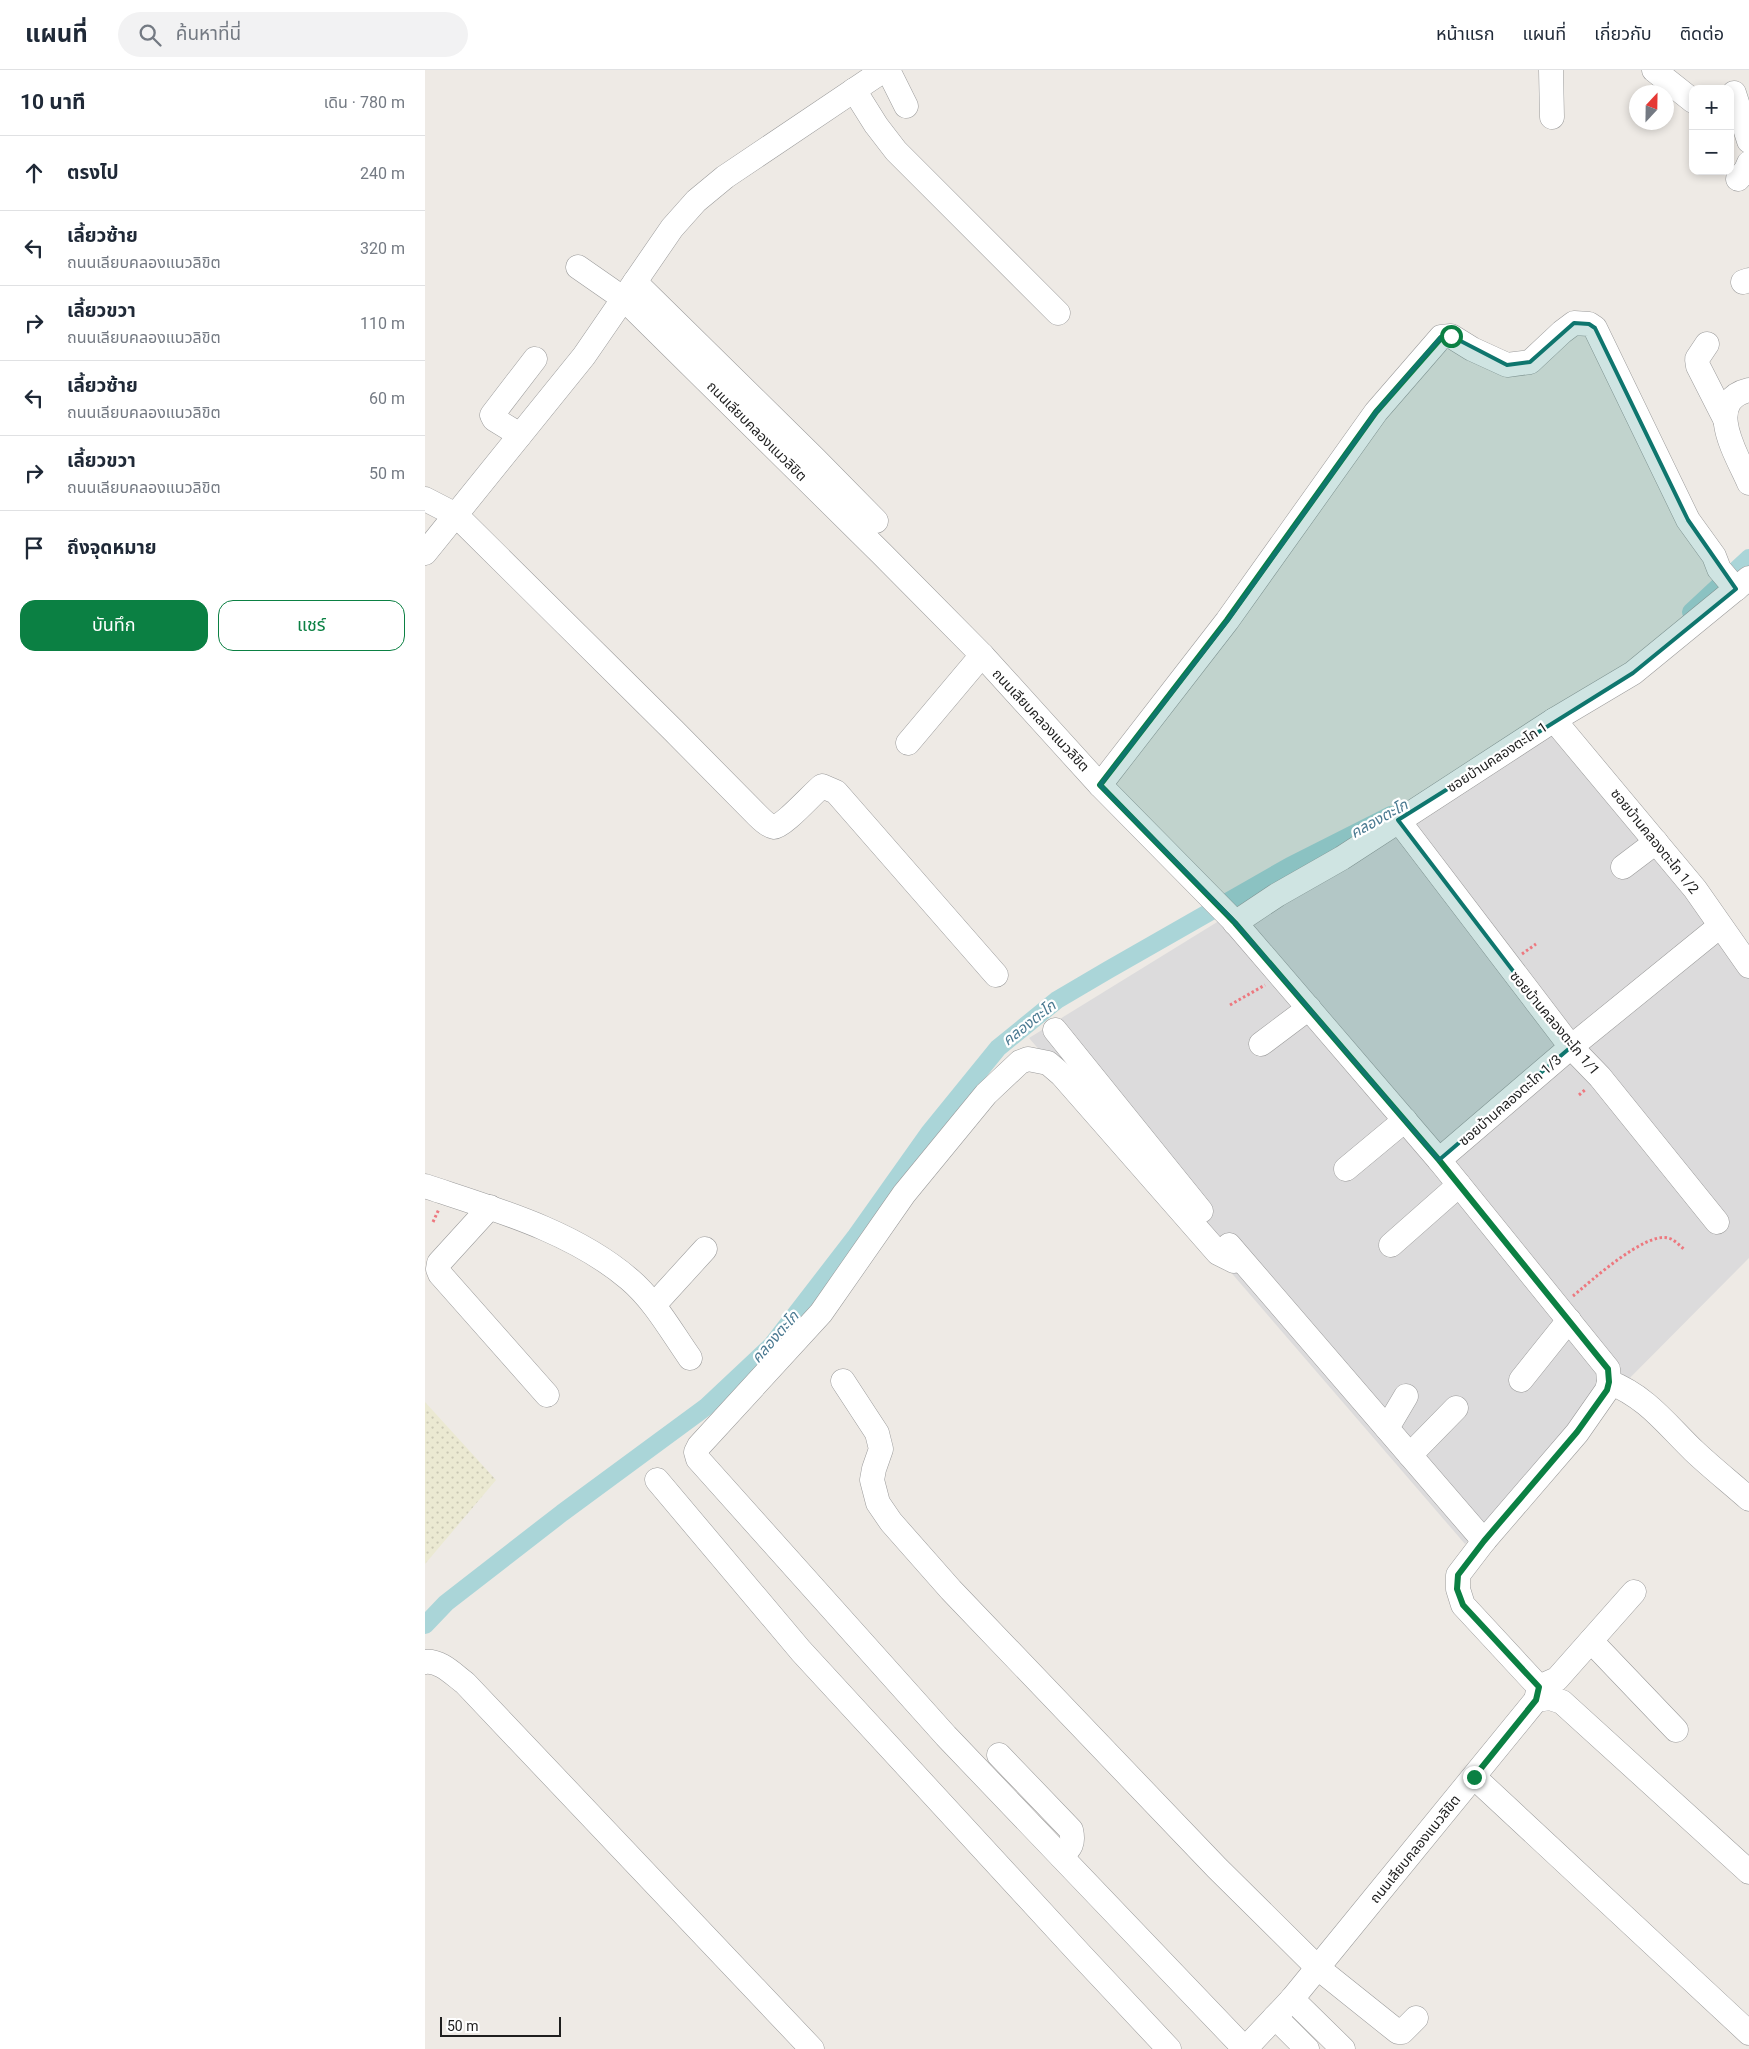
<!DOCTYPE html>
<html lang="th">
<meta charset="utf-8">
<style>
body{margin:0;font-family:Roboto,"Noto Sans Thai",sans-serif;background:#f2f2f3;color:#1f2937}
.controls{position:absolute;right:15px;top:15px;display:grid;overflow:hidden;border-radius:10px;box-shadow:0 2px 8px #0003}
.controls button{width:45px;height:45px;display:grid;place-items:center;padding:0;border:0;border-bottom:1px solid #e0e1e3;background:#fff;color:#1f2937;font:25px sans-serif}
.compass{position:absolute;left:1204px;top:15px;width:45px;height:45px;border-radius:50%;background:#fff;box-shadow:0 2px 8px #0003;rotate:22deg}
.scale{position:absolute;left:15px;bottom:12px;width:121px;box-sizing:border-box;padding-left:5px;border:2px solid #1e1e1e;border-top:0;font-size:14px;line-height:18px;white-space:nowrap;color:#1e1e1e;-webkit-text-stroke:4px #fff;paint-order:stroke}
.stop{position:absolute;width:15px;height:15px;margin:-11px;border:4px solid #0b8043;border-radius:50%;background:#fff}
.stop.end{background:#0b8043;border-color:#fff;box-shadow:0 1px 5px #0008}
.list{margin:0;padding:0;list-style:none}
h2{display:flex;justify-content:space-between;align-items:center;height:65px;margin:0;padding:0 20px;font-size:21px}
h2 small{font-size:16px;font-weight:400;color:#747a83}
.list li{display:grid;grid-template-columns:32px 1fr auto;gap:15px;align-items:center;box-sizing:border-box;height:75px;padding:0 20px;border-top:1px solid #e0e1e3}
.list b{display:block;font-size:19px;white-space:nowrap}
.list p{margin:0;font-size:16px;white-space:nowrap;color:#747a83}
.list em{font-size:16px;font-style:normal;color:#747a83}
.actions{display:flex;gap:10px;padding:15px 20px}
.actions a{flex:1;padding:11px 0;border:1px solid #0b8043;border-radius:15px;text-align:center;font-size:18px;color:#0b8043}
.actions .main{background:#0b8043;color:#fff}
.icon{flex:none;width:28px;height:28px;fill:none;stroke:currentColor;stroke-width:2;stroke-linecap:round;stroke-linejoin:round}
.map{position:relative;flex:none;width:1324px;height:1979px;overflow:hidden}
header{display:flex;align-items:center;gap:30px;box-sizing:border-box;height:70px;padding:0 25px;background:#fff;border-bottom:1px solid #e0e1e3}
header strong{font-size:24px}
nav{display:flex;gap:28px;margin-inline-start:auto;font-size:18px}
.search{width:350px;height:45px;background:#f2f2f3;display:flex;align-items:center;gap:12px;box-sizing:border-box;padding:0 18px;border-radius:28px;color:#747a83;font-size:19px}
main{display:flex}
aside{flex:1;background:#fff}
.map>svg:first-child{display:block}
.residential{fill:#dcdbdc}
.farmland{fill:url(#farmland-dots)}
.lines{fill:none;stroke-linecap:round;stroke-linejoin:round}
.canal{stroke:#aad5d8;stroke-width:18}
.minor-casing{stroke:#9b9b9b;stroke-width:25}
.path{stroke:#ed787f;stroke-width:3;stroke-dasharray:2.5 2.5;stroke-linecap:butt}
.minor{stroke:#fff;stroke-width:24}
.route{stroke:#0b8043;stroke-width:6}
.marked{fill:#0f766e;fill-opacity:0.2;stroke:#0f766e;stroke-width:4;stroke-linejoin:round}
.labels{text-anchor:middle;stroke-width:4.5;stroke-linejoin:round;paint-order:stroke}
.street-label{font-size:14px;fill:#1e1e1e;stroke:#fff}
.water-label{font-size:15px;font-style:italic;fill:#497890;stroke:#fff}
</style>
<header>
<strong>แผนที่</strong>
<div class="search"><svg class="icon" aria-label="search" viewBox="0 0 24 24"><circle cx="10" cy="10" r="6"/><path d="M15 15l6 6"/></svg>ค้นหาที่นี่</div>
<nav><a>หน้าแรก</a><a>แผนที่</a><a>เกี่ยวกับ</a><a>ติดต่อ</a></nav>
</header>
<main>
<aside>
<h2>10 นาที<small>เดิน · 780 m</small></h2>
<ul class="list">
<li><svg class="icon" aria-label="ahead" viewBox="0 0 24 24"><path d="M12 20V5M6 11l6-6 6 6"/></svg><div><b>ตรงไป</b></div><em>240 m</em></li>
<li><svg class="icon" aria-label="left" viewBox="0 0 24 24"><path d="M17 20v-9H6M10 6l-5 5 5 5"/></svg><div><b>เลี้ยวซ้าย</b><p>ถนนเลียบคลองแนวลิขิต</p></div><em>320 m</em></li>
<li><svg class="icon" aria-label="right" viewBox="0 0 24 24"><path d="M7 20v-9h11M14 6l5 5-5 5"/></svg><div><b>เลี้ยวขวา</b><p>ถนนเลียบคลองแนวลิขิต</p></div><em>110 m</em></li>
<li><svg class="icon" aria-label="left" viewBox="0 0 24 24"><path d="M17 20v-9H6M10 6l-5 5 5 5"/></svg><div><b>เลี้ยวซ้าย</b><p>ถนนเลียบคลองแนวลิขิต</p></div><em>60 m</em></li>
<li><svg class="icon" aria-label="right" viewBox="0 0 24 24"><path d="M7 20v-9h11M14 6l5 5-5 5"/></svg><div><b>เลี้ยวขวา</b><p>ถนนเลียบคลองแนวลิขิต</p></div><em>50 m</em></li>
<li><svg class="icon" aria-label="arrive" viewBox="0 0 24 24"><path d="M6 21V4h12l-3 4 3 4H6"/></svg><div><b>ถึงจุดหมาย</b></div></li>
</ul>
<div class="actions"><a class="main">บันทึก</a><a>แชร์</a></div>
</aside>
<div class="map">
<svg width="1324" height="1979" viewBox="0 0 1324 1979">
<defs>
<pattern id="farmland-dots" width="8" height="8" patternUnits="userSpaceOnUse" patternTransform="scale(1.25)"><rect width="8" height="8" fill="#ebe9d2"/><path d="M2 2h.1M6 6h.1" fill="none" stroke="#c9c7b4" stroke-width="1.8" stroke-linecap="round"/></pattern>
</defs>
<rect width="100%" height="100%" fill="#eeeae5"/>
<polygon class="residential" points="1135,641 1324,878 1324,1188 1040,1474 604,968"/>
<polygon class="farmland" points="0,1332 71,1410 0,1494"/>
<g class="lines">
<g class="canal">
<polyline points="1266,542 1324,488"/>
<polyline points="0,1555 21,1533 137,1443 281,1337 347,1275 431,1166 504,1063 573,978 632,930 683,900 865,796 966,745"/>
</g>
<defs>
<g id="minor">
<polyline points="463,0 481,36"/>
<polyline points="1126,0 1127,47"/>
<polyline points="1229,0 1268,31"/>
<polyline points="429,20 451,55 471,81 633,243"/>
<polyline points="1309,23 1324,71"/>
<polyline points="1313,109 1321,100 1324,93"/>
<polyline points="153,197 199,229 457,484 557,585 675,715 807,849 1014,1090 1183,1299 1184,1312 1182,1320 1152,1363 1059,1471 1033,1505 1033,1519 1038,1535 1114,1617 1111,1630 867,1929 820,1979"/>
<polyline points="210,212 390,389 451,451"/>
<polyline points="1318,212 1324,210"/>
<polyline points="1282,274 1272,289 1273,296 1300,349"/>
<path d="M 1324,320 C 1277,331 1313,387 1324,413"/>
<polyline points="95,365 69,349 67,345 110,289"/>
<path d="M 0,429 L 31,445 L 248,660 L 333,746 C 337,750 343,756 349,757 C 358,757 388,723 397,716 L 411,722 L 571,905"/>
<polyline points="0,483 159,286 247,158 271,131 300,107 459,0"/>
<polyline points="1129,650 1270,819 1324,896"/>
<polyline points="483,673 557,585"/>
<polyline points="675,715 802,551 951,342 1016,267 1026,266 1047,279 1082,295 1105,292 1137,262 1149,253 1164,254 1170,258 1263,450 1289,486 1294,499 1311,519"/>
<polyline points="973,750 1146,977 1175,1007 1292,1152"/>
<polyline points="1198,797 1231,772"/>
<polyline points="810,853 852,825 917,788 1129,650 1208,603 1324,508"/>
<polyline points="630,960 776,1141"/>
<polyline points="836,974 884,938"/>
<polyline points="1014,1090 1146,977 1295,856"/>
<polyline points="921,1099 980,1050"/>
<path d="M 0,1116 C 69,1139 148,1161 204,1209 C 229,1230 246,1261 265,1288"/>
<polyline points="65,1137 14,1193 13,1199 15,1204 122,1325"/>
<polyline points="804,1175 1059,1471"/>
<polyline points="966,1175 1034,1115"/>
<polyline points="814,1188 809,1191 793,1183 637,1005 623,993 603,989 595,992 561,1024 479,1124 396,1243 274,1376 271,1382 273,1389 521,1666 820,1979"/>
<polyline points="229,1235 280,1179"/>
<polyline points="1096,1310 1144,1250"/>
<polyline points="418,1311 452,1363 456,1379 449,1399 447,1410 453,1433 466,1452 526,1520 792,1798 893,1898 973,1962 977,1962 991,1948"/>
<path d="M 1184,1312 C 1222,1327 1241,1354 1269,1381 C 1287,1398 1306,1413 1324,1429"/>
<polyline points="962,1358 981,1326"/>
<polyline points="985,1385 1031,1338"/>
<polyline points="232,1410 376,1581 654,1883 744,1979"/>
<polyline points="1166,1571 1251,1660"/>
<path d="M 0,1592 C 15,1590 28,1604 40,1613 L 387,1979"/>
<polyline points="1114,1617 1132,1609 1209,1522"/>
<polyline points="1111,1630 1125,1628 1137,1632 1324,1802"/>
<path d="M 574,1685 L 646,1760 C 649,1773 646,1778 636,1786"/>
<polyline points="1049,1707 1324,1963"/>
<polyline points="867,1929 918,1979"/>
<polyline points="850,1947 882,1979"/>
</g>
</defs>
<use href="#minor" class="minor-casing"/>
<g class="path">
<polyline points="1097,884 1111,874"/>
<polyline points="805,935 840,915"/>
<polyline points="1154,1025 1161,1019"/>
<polyline points="8,1152 14,1139"/>
<path d="M 1148,1226 C 1166,1211 1220,1162 1243,1168 C 1249,1169 1255,1176 1259,1179"/>
</g>
<use href="#minor" class="minor"/>
</g>
<g class="lines">
<polyline class="route" points="1026,266 1016,268 951,342 802,550 675,715 810,853 1014,1090 1183,1299 1184,1312 1182,1320 1152,1362 1059,1471 1033,1505 1032,1519 1038,1535 1114,1617 1111,1630 1049,1707"/>
</g>
<path class="marked" d="M 1149,253 L 1164,254 L 1170,258 L 1263,450 L 1311,519 L 1208,603 L 973,750 L 1146,977 L 1014,1090 L 807,849 L 675,715 L 802,551 L 951,342 L 1016,267 L 1026,266 L 1082,295 L 1105,292 Z"/>
<g class="labels">
<g class="street-label">
<text transform="translate(332 361) rotate(45)" y="5">ถนนเลียบคลองแนวลิขิต</text>
<text transform="translate(616 650) rotate(47)" y="5">ถนนเลียบคลองแนวลิขิต</text>
<text transform="translate(1072 687) rotate(-33)" y="5">ซอยบ้านคลองตะโก 1</text>
<text transform="translate(1230 771) rotate(51)" y="5">ซอยบ้านคลองตะโก 1/2</text>
<text transform="translate(1130 953) rotate(50)" y="5">ซอยบ้านคลองตะโก 1/1</text>
<text transform="translate(1085 1030) rotate(-41)" y="5">ซอยบ้านคลองตะโก 1/3</text>
<text transform="translate(990 1779) rotate(-51)" y="5">ถนนเลียบคลองแนวลิขิต</text>
</g>
<g class="water-label">
<text transform="translate(954 749) rotate(-29)" y="5">คลองตะโก</text>
<text transform="translate(604 953) rotate(-38)" y="5">คลองตะโก</text>
<text transform="translate(350 1267) rotate(-49)" y="5">คลองตะโก</text>
</g>
</g>
</svg>
<div class="controls">
<button>+</button>
<button>−</button>
</div>
<svg class="compass" viewBox="-18 -18 36 36"><path d="M0-13l5 13h-10z" fill="#e53935"/><path d="M0 13l5-13h-10z" fill="#747a83"/></svg>
<div class="scale">50 m</div>
<div class="stop" style="left:1026px;top:266px"></div>
<div class="stop end" style="left:1049px;top:1707px"></div>
</div>
</main>
